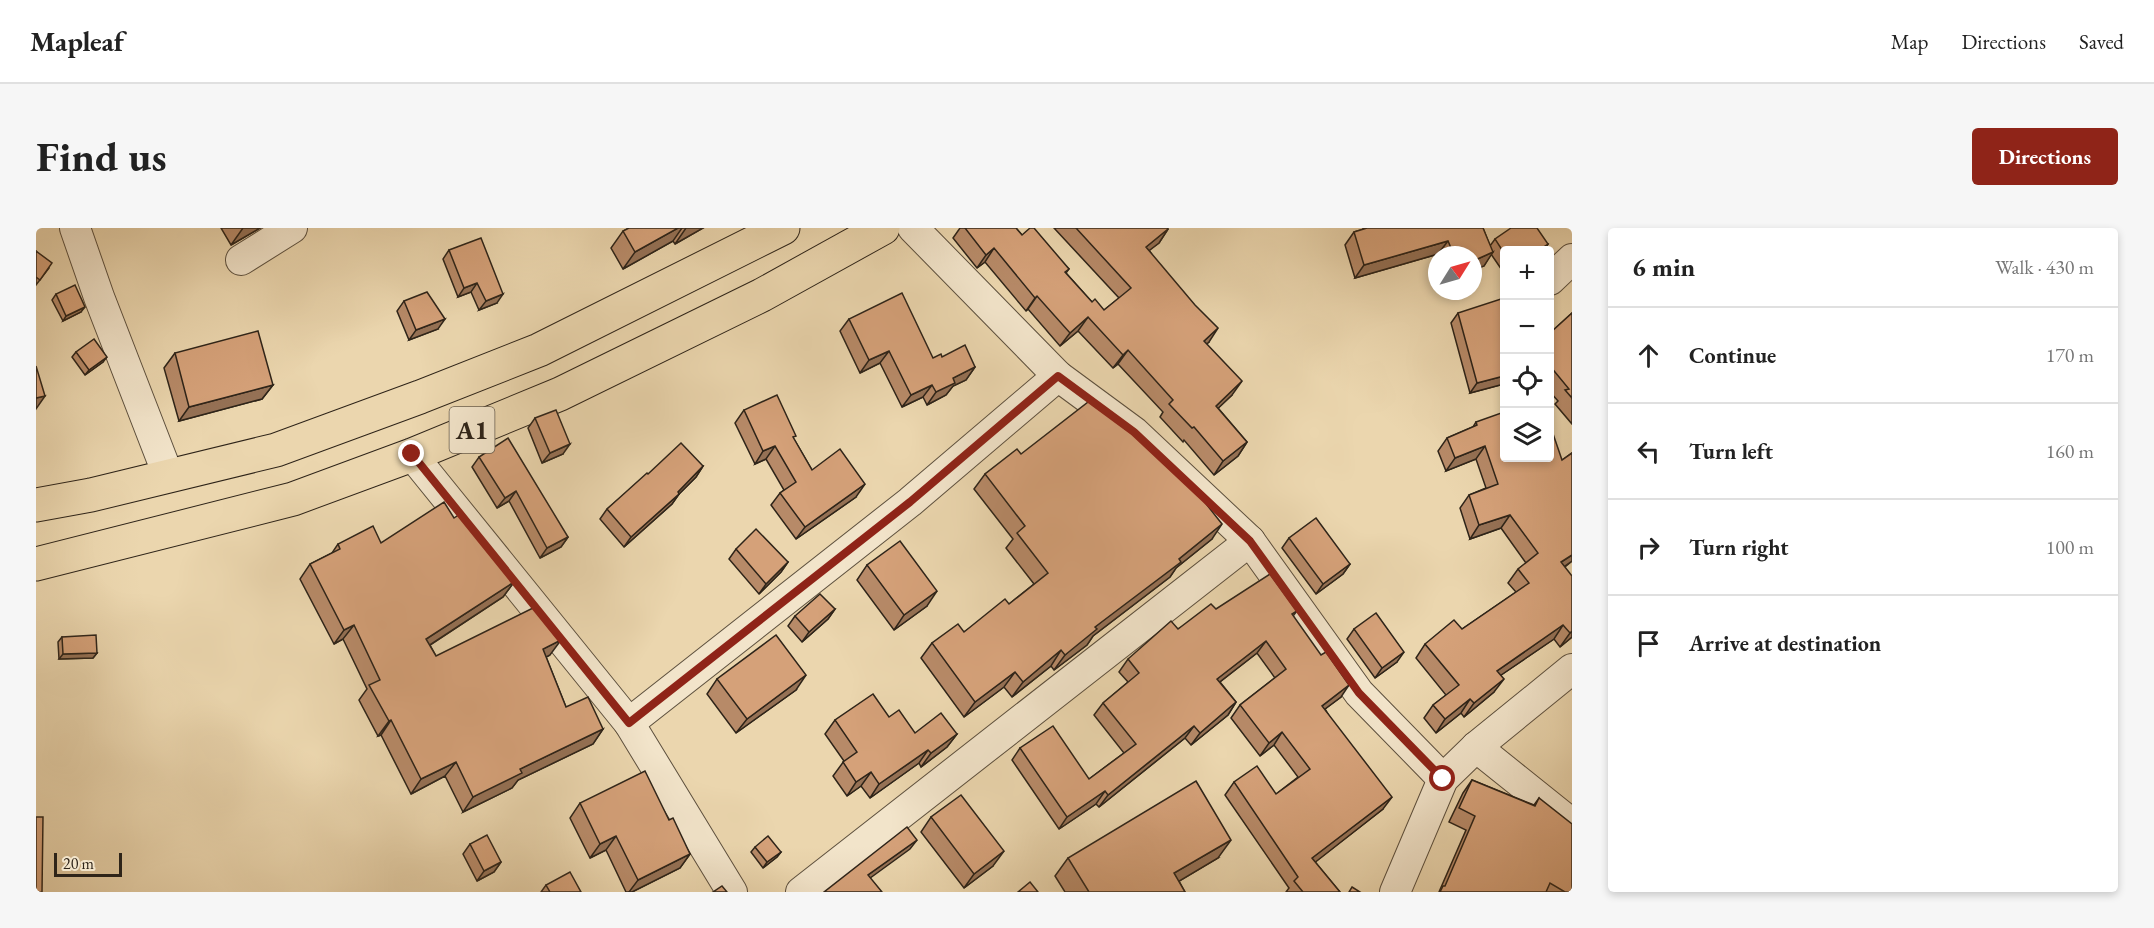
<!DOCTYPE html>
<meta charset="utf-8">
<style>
body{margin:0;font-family:"EB Garamond",serif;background:#f6f6f6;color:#222}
.controls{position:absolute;right:18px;top:18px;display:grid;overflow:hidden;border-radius:6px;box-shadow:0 3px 9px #0003}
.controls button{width:54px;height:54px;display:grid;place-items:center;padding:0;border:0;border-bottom:2px solid #e0e0e0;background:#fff;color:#222;font:30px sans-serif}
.compass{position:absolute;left:1392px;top:18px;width:54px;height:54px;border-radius:50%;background:#fff;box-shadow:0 3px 9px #0003;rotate:53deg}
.scale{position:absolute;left:18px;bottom:15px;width:68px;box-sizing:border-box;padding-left:6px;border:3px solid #2e2419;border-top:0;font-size:16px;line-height:21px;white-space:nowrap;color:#2e2419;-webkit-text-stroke:4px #f2e4ca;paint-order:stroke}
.stop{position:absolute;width:18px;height:18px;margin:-14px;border:4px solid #8f2418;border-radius:50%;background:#fff}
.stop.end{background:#8f2418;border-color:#fff;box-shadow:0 2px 6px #0008}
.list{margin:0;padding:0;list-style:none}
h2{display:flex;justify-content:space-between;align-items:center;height:78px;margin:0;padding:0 24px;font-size:26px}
h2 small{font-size:20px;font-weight:400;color:#767676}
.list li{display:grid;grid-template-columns:39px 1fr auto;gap:18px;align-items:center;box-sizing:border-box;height:96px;padding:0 24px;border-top:2px solid #e0e0e0}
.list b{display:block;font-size:22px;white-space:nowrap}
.list em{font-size:20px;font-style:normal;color:#767676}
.icon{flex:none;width:33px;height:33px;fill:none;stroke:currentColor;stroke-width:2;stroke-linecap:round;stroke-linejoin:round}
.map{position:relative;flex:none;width:1536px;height:664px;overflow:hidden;border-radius:6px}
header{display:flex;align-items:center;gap:36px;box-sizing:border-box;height:84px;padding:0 30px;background:#fff;border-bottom:2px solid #e0e0e0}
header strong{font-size:28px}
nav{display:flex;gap:33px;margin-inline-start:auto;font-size:21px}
.intro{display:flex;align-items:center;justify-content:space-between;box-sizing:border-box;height:144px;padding:0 36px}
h1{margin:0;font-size:42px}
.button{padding:15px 27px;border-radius:6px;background:#8f2418;color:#fff;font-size:21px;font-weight:700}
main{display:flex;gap:36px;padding:0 36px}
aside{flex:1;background:#fff;border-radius:6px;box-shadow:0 3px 9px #0003}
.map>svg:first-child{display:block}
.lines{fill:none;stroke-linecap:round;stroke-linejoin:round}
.minor-casing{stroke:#5d503e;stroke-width:32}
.highway-casing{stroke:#2e2419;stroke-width:35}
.minor{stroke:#f2e4ca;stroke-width:30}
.highway{stroke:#ebd6ae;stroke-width:33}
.wall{fill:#b78a68;stroke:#2e2419;stroke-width:1.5}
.shaded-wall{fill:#957155;stroke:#2e2419;stroke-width:1.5}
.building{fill:#d5a179;stroke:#2e2419;stroke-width:1.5}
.route{stroke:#8f2418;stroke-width:8}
.labels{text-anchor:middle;stroke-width:4.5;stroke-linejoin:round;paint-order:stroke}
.shield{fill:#f2e4ca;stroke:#695e4e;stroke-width:1.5}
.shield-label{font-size:26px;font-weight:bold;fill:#2e2419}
</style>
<header>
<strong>Mapleaf</strong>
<nav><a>Map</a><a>Directions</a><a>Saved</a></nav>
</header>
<div class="intro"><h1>Find us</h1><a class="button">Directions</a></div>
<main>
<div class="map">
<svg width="1536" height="664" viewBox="0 0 1536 664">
<rect width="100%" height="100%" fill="#ebd6ae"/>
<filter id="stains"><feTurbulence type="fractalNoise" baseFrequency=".00333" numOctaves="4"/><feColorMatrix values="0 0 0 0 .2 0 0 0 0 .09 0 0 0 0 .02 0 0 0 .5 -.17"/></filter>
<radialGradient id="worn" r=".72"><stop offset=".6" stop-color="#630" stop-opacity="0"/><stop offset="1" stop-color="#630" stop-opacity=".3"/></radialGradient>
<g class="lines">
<defs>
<g id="minor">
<polyline points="39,0 63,69 132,247"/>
<polyline points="877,0 1022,148 1098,204 1214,313"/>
<polyline points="205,32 256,0"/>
<polyline points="1514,52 1536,31"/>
<polyline points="376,227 593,495 696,664"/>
<polyline points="593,495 874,274 1022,148"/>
<polyline points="1440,519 1536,596"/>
<polyline points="765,664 1214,313 1323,465 1407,551"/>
<polyline points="1359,664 1407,551 1440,519 1536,441"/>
</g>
<g id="highway">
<polyline points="0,277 55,267 240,222 384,169 503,122 747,0"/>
<polyline points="0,336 257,271 376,227 524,166 726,67 847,0"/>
</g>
</defs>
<use href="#minor" class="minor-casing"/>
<use href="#highway" class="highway-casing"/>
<use href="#minor" class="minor"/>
<use href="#highway" class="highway"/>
</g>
<g class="wall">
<polygon points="185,0 224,0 195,17"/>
<polygon points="593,0 667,0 639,16 637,13 587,41 575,20 587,3"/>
<polygon points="924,0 980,0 986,7 1033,41 1030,45 1056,74 1068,82 1083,70 1018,0 1131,0 1132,1 1123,15 1113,22 1173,114 1170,116 1196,167 1182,180 1211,214 1202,228 1178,247 1148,212 1147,214 1124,189 1127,184 1082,136 1077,140 1042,103 1024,118 992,81 990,83 949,34 941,40 917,10"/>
<polygon points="1327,0 1447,0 1454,18 1459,11 1512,16 1508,22 1468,22 1468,45 1455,26 1448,38 1437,42 1437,27 1402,26 1319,50 1309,17 1318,4 1328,1"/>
<polygon points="413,22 461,75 443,82 435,64 422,69 407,31"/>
<polygon points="0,23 13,40 0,57"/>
<polygon points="20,66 45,84 27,93 16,72"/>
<polygon points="368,73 402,101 373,112 361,83"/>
<polygon points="1422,85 1468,156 1434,165 1415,95"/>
<polygon points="1536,85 1536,196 1519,176 1522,173 1514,164 1514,105"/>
<polygon points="813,91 897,130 906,129 939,139 930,152 917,158 910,167 891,177 887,169 866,179 844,135 824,145 804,103"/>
<polygon points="40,124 67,134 49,147 36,129"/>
<polygon points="139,125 237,157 226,171 143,193 128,140"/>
<polygon points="708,182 758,211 776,242 820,269 760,311 735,277 744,265 748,262 730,231 719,236 699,195"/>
<polygon points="499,190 527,226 506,235 492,200"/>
<polygon points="1440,194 1526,232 1536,225 1536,333 1529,339 1536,409 1524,419 1518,411 1465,447 1458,464 1428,489 1425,485 1400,505 1388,490 1397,477 1410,467 1380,430 1389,416 1426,401 1480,364 1472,355 1482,341 1490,335 1465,300 1434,311 1424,280 1433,267 1450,260 1440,231 1410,243 1402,223 1411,210 1437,199"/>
<polygon points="985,226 1176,311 1140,340 1134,349 1057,408 1051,417 1018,442 1015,438 976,469 968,459 928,489 885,430 896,415 928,404 973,376 998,356 970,320 977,311 938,261 949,246"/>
<polygon points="443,229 532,309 525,319 504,330 473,273 461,280 436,239"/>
<polygon points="667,238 660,249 643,266 636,276 588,319 564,291 571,281 612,246"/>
<polygon points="418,290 478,354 467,369 394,417 400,428 514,427 510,429 530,479 567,501 557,516 482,552 476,560 427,584 409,548 375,566 345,507 342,508 323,472 331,461 307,411 298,416 264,351 274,336 296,325 302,316 345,315"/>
<polygon points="1253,310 1314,336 1307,346 1280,366 1246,320"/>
<polygon points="700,321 752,334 745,344 723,366 693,331"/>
<polygon points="831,337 891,378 858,402 821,352"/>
<polygon points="799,381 792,391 766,414 752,398 759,388"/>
<polygon points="1180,381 1261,383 1257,388 1305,469 1289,481 1347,581 1279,634 1304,664 1250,664 1253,660 1189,567 1198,554 1240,566 1262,549 1238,517 1224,528 1195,490 1204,477 1239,450 1221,425 1184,454 1200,474 1192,487 1155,517 1149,510 1063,579 1060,576 1023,601 976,532 984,520 1053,551 1088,525 1058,487 1067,475 1092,454 1083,444 1092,431 1142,401"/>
<polygon points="1318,401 1361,434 1339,450 1311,411"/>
<polygon points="26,409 61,425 57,430 23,431 22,414"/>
<polygon points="681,451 760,462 700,505 671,466"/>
<polygon points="853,489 879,505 921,506 911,519 885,539 883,535 834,570 825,558 811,568 797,548 808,533 789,506 799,492"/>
<polygon points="1436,552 1498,577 1503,570 1536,664 1403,664 1430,602 1413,594 1427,565"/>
<polygon points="544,575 633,592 654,626 644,640 596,664 590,664 570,622 554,630 534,590"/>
<polygon points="895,589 957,638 928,660 885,604"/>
<polygon points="434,616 465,634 458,644 441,653 427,626"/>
<polygon points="719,619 745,624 741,629 727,640 715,624"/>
<polygon points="1032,630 1182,630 1143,653 1149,664 1029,664 1019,648"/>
<polygon points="510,657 545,664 505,664"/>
</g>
<g class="shaded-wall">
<polygon points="207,0 224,0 195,17"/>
<polygon points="642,0 646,0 637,13 587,41 599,24"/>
<polygon points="650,0 667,0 639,16"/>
<polygon points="1132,1 1123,15 1101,32 1110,19"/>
<polygon points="1412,13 1402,26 1319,50 1328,37"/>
<polygon points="1512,16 1508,22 1503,22"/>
<polygon points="958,20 949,34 941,40 950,27"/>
<polygon points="1457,24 1448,38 1437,42 1437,33"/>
<polygon points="441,55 435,64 422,69 428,60"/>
<polygon points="467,66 461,75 443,82 450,73"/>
<polygon points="1001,68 992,81 990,83 999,70"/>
<polygon points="49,79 45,84 27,93 30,88"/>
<polygon points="1052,89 1042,103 1024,118 1034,105"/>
<polygon points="409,91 402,101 373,112 380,102"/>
<polygon points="1182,100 1173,114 1159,127 1168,113"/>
<polygon points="1092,122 1082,136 1077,140 1087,127"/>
<polygon points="853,123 844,135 824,145 833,132"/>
<polygon points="71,129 67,134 49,147 53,142"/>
<polygon points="939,139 930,152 917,158 910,167 891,177 900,164 917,150"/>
<polygon points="1468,148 1468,156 1434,165 1441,155"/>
<polygon points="1206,153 1196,167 1171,191 1180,178"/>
<polygon points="237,157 226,171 143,193 153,179"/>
<polygon points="896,157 887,169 866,179 875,167"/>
<polygon points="9,168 0,181 0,170"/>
<polygon points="1211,214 1202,228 1178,247 1187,233"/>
<polygon points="534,216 527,226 506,235 514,225"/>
<polygon points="739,218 730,231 719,236 727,223"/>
<polygon points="1449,218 1440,231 1410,243 1419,230"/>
<polygon points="667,238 660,249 635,274 642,264"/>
<polygon points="829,256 820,269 760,311 769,299"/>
<polygon points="480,263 473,273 461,280 469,270"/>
<polygon points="643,266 636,276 588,319 595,309"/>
<polygon points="1474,287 1465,300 1434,311 1443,297"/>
<polygon points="1186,296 1176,311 1140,340 1134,349 1057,408 1051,417 1018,442 1029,427 1059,399"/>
<polygon points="532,309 525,319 504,330 511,320"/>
<polygon points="1536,327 1536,333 1516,347 1525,334"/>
<polygon points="752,334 745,344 723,366 730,356"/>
<polygon points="1314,336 1307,346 1280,366 1287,356"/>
<polygon points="478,354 467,369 380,426 390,411"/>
<polygon points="901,363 891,378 858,402 868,387"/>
<polygon points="799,381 792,391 766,414 773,404"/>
<polygon points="318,397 307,411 298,416 308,402"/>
<polygon points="1527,397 1518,411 1452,456 1461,443"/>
<polygon points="1536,403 1536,409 1524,419 1534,405"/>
<polygon points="525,412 514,427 497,436 507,421"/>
<polygon points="1230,413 1221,425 1172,463 1181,451"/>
<polygon points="1025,422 1015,438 976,469 987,454"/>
<polygon points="1368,424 1361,434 1339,450 1346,440"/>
<polygon points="61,425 57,430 23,431 27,426"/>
<polygon points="979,444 968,459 928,489 939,474"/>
<polygon points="770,447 760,462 700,505 711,491"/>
<polygon points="1468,451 1458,464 1428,489 1438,475"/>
<polygon points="1313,457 1305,469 1277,490 1286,478"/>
<polygon points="1434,471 1425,485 1400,505 1409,491"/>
<polygon points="1200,474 1192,487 1155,517 1164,505"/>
<polygon points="355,492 345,507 342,508 353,493"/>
<polygon points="1158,498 1149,510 1063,579 1072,567"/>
<polygon points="567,501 557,516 482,552 476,560 427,584 437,569 484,541"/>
<polygon points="1246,504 1238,517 1224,528 1233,515"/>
<polygon points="921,506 911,519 885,539 895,525"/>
<polygon points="892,522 883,535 834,570 843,556"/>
<polygon points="420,534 409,548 375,566 385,551"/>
<polygon points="835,544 825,558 811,568 820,554"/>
<polygon points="1069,563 1060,576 1023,601 1031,589"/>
<polygon points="1356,569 1347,581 1268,643 1276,630"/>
<polygon points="580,608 570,622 554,630 564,616"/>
<polygon points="881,612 874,621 826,656 832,647"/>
<polygon points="1195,612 1182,630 1125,664 1138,645"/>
<polygon points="968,623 957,638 928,660 938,646"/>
<polygon points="745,624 741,629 727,640 731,634"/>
<polygon points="654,626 644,640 596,664 593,664 602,652"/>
<polygon points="465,634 458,644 441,653 448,643"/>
</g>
<g class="building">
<polygon points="593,0 642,0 599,24 587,3"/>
<polygon points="929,0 980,0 986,7 994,0 998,0 1033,41 1029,44 1056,74 1059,71 1068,82 1095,60 1040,0 1131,0 1132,1 1110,19 1159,77 1182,100 1168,113 1206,153 1180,178 1211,214 1187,233 1158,199 1156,200 1133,176 1137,172 1092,122 1087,127 1052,89 1034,105 1001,68 999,70 958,20 950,27"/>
<polygon points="1331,0 1447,0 1457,24 1437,33 1437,27 1418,27 1412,13 1328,37 1318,4"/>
<polygon points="1475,0 1501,0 1512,16 1503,22 1468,22 1468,25 1459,11"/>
<polygon points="445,10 467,66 450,73 441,55 428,60 413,22"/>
<polygon points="0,23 16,35 4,52 0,49"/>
<polygon points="39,57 49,79 30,88 20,66"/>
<polygon points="391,64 409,91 380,102 368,73"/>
<polygon points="866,65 897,130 905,126 906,129 929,117 939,139 917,150 919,155 900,164 896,157 875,167 853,123 833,132 813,91"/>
<polygon points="1468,70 1468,148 1441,155 1422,85"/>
<polygon points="1536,85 1536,170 1529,162 1533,161 1514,138 1514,105"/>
<polygon points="222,103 237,157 153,179 139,125"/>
<polygon points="58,111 71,129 53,142 40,124"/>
<polygon points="0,138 9,168 0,170"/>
<polygon points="741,167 760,208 757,209 776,242 804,221 829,256 769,299 744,265 760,254 739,218 727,223 708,182"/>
<polygon points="1056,171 1077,187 1089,201 1092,198 1098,202 1152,253 1186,296 1143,331 1145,334 1059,399 1061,401 1029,427 1025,422 987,454 979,444 939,474 896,415 922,396 928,404 969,371 973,376 1012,345 981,305 989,298 949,246 981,221 985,226"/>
<polygon points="520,182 534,216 514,225 499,190"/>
<polygon points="1468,184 1468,230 1514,230 1514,197 1526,232 1536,225 1536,327 1525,334 1536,348 1536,403 1534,405 1527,397 1461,443 1468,451 1438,475 1434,471 1409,491 1397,477 1423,457 1389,416 1418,392 1426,401 1493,355 1482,341 1502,325 1474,287 1443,297 1433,267 1462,256 1449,218 1419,230 1411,210 1441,197 1440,194"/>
<polygon points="472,210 532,309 511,320 480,263 469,270 443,229"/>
<polygon points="645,215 667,238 642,264 643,266 595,309 571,281 611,245 612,246"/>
<polygon points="408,274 418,290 424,286 478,354 390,411 400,428 499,379 525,412 507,421 530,479 552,469 567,501 484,541 486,545 437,569 420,534 385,551 355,492 353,493 333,457 344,452 318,397 308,402 274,336 304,321 302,316 337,298 345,315"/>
<polygon points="1280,290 1314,336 1287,356 1253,310"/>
<polygon points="720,301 752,334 730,356 700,321"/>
<polygon points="864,313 901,363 868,387 831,337"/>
<polygon points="1234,346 1261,383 1256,386 1285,427 1290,424 1313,457 1286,478 1356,569 1276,630 1304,664 1267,664 1258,653 1262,649 1198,554 1221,538 1240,566 1274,541 1246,504 1233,515 1204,477 1250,441 1230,413 1181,451 1200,474 1164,505 1158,498 1072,567 1069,563 1031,589 984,520 1017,498 1053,551 1100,516 1067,475 1103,445 1092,431 1135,393 1142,401 1175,376 1180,381"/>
<polygon points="784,366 799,381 773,404 759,388"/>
<polygon points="1340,385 1368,424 1346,440 1318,401"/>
<polygon points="60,407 61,425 27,426 26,409"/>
<polygon points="740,407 770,447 711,491 681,451"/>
<polygon points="837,466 853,489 863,482 879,505 905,485 921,506 895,525 892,522 843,556 835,544 820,554 807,534 821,524 799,492"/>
<polygon points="609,543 633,592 637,590 654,626 602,652 580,608 564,616 544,575"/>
<polygon points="1436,552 1499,578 1503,570 1536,596 1536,664 1529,664 1514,655 1510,664 1404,664 1407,658 1409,658 1439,588 1423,580"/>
<polygon points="1160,553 1195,612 1138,645 1149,664 1053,664 1032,630"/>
<polygon points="925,567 968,623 938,646 895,589"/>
<polygon points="0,589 7,589 6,664 0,664"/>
<polygon points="871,599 881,612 832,647 846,664 788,664"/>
<polygon points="451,607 465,634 448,643 434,616"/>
<polygon points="732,608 745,624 731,634 719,619"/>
<polygon points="534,644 545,664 514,664 510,657"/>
<polygon points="994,654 1002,664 982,664"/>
<polygon points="686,658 691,664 677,664"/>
<polygon points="1316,659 1324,664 1313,664"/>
</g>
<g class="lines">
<polyline class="route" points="376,226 593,495 874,274 1022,148 1098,204 1214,313 1323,465 1407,551"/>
</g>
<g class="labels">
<rect class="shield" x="413.5" y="179" width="45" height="46" rx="4.5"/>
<g class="shield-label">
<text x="436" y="211">A1</text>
</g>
</g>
<rect width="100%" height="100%" filter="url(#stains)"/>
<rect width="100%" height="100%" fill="url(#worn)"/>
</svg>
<div class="controls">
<button>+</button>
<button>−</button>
<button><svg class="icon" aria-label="locate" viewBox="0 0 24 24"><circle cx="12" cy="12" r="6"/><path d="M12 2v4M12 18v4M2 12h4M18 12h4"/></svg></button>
<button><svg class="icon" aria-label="layers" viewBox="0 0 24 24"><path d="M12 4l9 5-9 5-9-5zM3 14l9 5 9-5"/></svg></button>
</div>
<svg class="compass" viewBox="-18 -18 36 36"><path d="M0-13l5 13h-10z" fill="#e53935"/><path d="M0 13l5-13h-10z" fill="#767676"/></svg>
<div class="scale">20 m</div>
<div class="stop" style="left:1407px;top:551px"></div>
<div class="stop end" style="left:376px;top:226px"></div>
</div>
<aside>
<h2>6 min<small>Walk · 430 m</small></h2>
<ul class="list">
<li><svg class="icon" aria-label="ahead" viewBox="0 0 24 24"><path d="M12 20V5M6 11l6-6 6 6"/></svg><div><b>Continue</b></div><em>170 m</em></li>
<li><svg class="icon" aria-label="left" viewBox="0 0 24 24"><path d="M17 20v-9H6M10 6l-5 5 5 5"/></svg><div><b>Turn left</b></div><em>160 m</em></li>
<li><svg class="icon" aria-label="right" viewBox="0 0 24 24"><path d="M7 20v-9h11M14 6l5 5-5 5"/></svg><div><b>Turn right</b></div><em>100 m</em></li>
<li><svg class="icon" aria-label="arrive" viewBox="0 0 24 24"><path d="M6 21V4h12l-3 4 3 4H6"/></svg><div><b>Arrive at destination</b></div></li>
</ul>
</aside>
</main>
